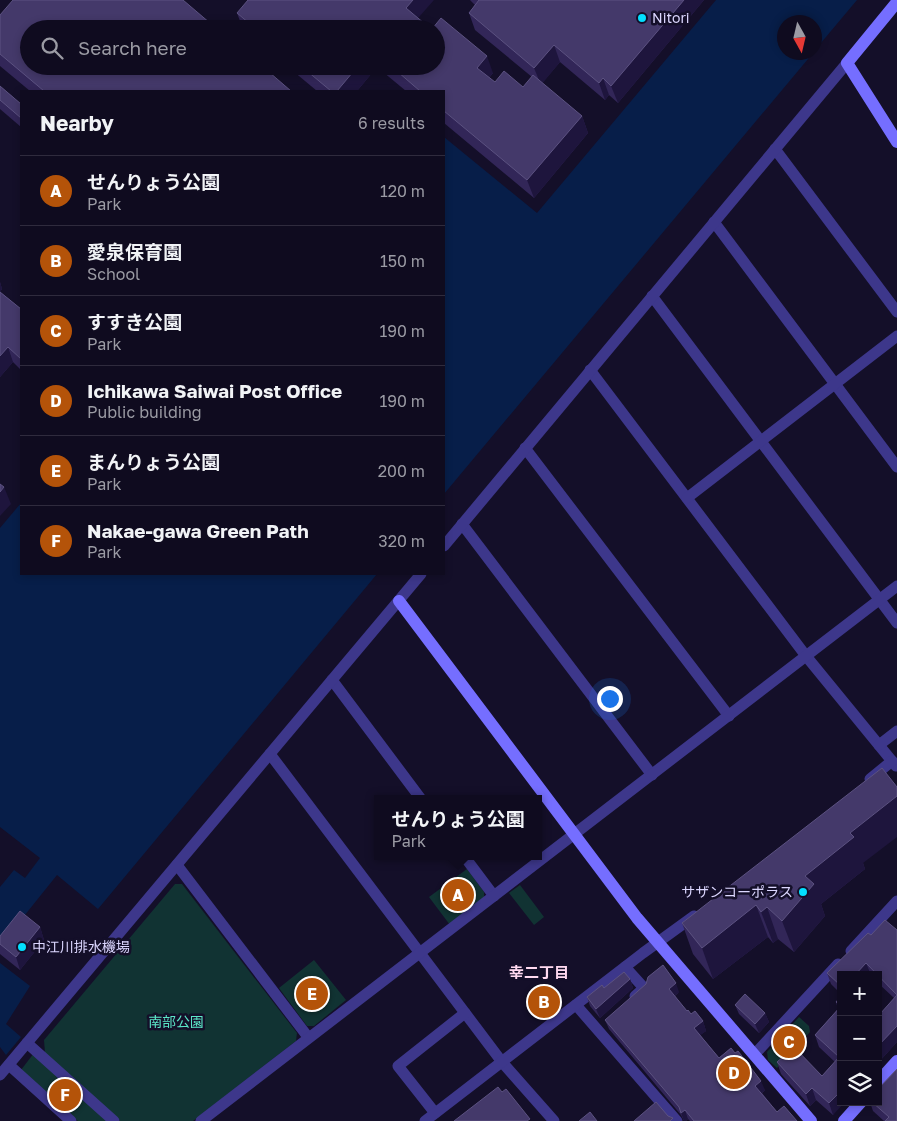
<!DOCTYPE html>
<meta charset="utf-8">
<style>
body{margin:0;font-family:"Golos Text","Noto Sans JP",sans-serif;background:#1d192c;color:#f1f3f6}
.controls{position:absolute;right:15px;bottom:15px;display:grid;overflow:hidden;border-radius:0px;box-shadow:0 2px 8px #0003}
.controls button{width:45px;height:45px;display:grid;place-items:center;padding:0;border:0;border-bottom:1px solid #2f2b3d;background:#0f0b1f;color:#f1f3f6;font:25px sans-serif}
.compass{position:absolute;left:777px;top:15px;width:45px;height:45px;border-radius:50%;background:#0f0b1f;box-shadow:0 2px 8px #0003;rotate:172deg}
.you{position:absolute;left:609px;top:698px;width:18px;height:18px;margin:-12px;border:4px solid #fff;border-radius:50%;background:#1a73e8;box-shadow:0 0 0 8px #1a73e833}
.badge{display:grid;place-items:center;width:32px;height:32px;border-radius:50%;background:#b45309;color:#fff;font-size:16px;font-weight:700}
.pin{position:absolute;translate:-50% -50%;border:2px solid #fff;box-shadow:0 1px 5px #0006}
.popup{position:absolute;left:374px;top:795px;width:168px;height:65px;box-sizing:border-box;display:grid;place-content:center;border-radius:0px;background:#0f0b1f;filter:drop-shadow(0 1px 4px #0005);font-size:16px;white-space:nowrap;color:#9b9ba4}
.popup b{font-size:19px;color:#f1f3f6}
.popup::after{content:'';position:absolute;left:50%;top:100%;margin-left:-10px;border:10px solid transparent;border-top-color:#0f0b1f}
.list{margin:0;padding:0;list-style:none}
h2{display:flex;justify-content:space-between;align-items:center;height:65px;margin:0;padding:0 20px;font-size:21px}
h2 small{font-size:16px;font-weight:400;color:#9b9ba4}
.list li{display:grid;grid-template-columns:32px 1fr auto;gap:15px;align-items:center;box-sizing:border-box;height:70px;padding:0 20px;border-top:1px solid #2f2b3d}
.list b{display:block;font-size:19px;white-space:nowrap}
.list p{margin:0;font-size:16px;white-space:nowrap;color:#9b9ba4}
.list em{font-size:16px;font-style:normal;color:#9b9ba4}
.icon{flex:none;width:28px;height:28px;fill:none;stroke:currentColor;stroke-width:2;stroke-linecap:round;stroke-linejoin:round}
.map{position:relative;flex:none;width:897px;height:1121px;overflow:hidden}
.search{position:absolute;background:#0f0b1f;box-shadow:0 2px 8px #0003;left:20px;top:20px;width:425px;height:55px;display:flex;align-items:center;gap:12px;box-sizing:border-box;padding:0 18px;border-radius:28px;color:#9b9ba4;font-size:19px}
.panel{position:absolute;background:#0f0b1f;box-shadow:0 2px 8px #0003;left:20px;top:90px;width:425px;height:485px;border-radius:0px}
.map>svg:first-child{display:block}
.green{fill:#133}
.water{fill:#071e49}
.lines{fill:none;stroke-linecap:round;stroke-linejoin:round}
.street{stroke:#3d378b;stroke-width:11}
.secondary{stroke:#756eff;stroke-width:12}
.wall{fill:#322658}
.shaded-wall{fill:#1e153d}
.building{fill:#44396a;stroke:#5c5281}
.poi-dot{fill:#03dfff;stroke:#140f29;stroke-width:2}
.labels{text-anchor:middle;stroke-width:5;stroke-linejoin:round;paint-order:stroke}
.poi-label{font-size:14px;fill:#dcd7ff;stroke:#140f29;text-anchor:start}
.park-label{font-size:14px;fill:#5be7c8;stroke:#140f29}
.neighbourhood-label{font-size:15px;font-weight:bold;fill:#ffd9f0;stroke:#140f29}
</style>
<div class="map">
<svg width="897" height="1121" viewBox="0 0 897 1121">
<rect width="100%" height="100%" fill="#140f29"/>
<g class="green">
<polygon points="467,869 484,892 484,899 450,925 429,897"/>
<polygon points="175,884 182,884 297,1033 296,1041 193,1121 120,1121 45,1053 44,1040"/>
<polygon points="520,885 544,917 534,925 509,893"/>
<polygon points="314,960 346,1000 314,1026 307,1026 279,988"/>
<polygon points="799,1017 809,1026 810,1032 777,1068 768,1060 767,1052"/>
<polygon points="34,1053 108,1121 78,1121 21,1070"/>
</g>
<g class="water">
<polygon points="716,0 857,0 815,50 814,22 784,22 784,52 813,53 444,494 444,137 537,213"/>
<polygon points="21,503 21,574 377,574 98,909 57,875 0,946 0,887 14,870 25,878 40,858 0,827 0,528"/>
<polygon points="0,963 30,986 6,1024 21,1037 6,1055 0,1047"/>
</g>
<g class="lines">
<g class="street">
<polyline points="775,149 897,312"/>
<polyline points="714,222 897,467"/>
<polyline points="652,296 897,623"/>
<polyline points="590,370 806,656 896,766"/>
<polyline points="525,448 729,716"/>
<polyline points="687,498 897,336"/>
<polyline points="462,524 652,775"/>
<polyline points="444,546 847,63"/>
<polyline points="332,680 421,799"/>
<polyline points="879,745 897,731"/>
<polyline points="270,754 502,1062 554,1121"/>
<polyline points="870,779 892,761"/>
<polyline points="464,856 494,896"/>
<polyline points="177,865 308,1037"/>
<polyline points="851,951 897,901"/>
<polyline points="625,967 644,988 635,996"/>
<polyline points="576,1005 677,1121"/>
<polyline points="27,1043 114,1121"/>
<polyline points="754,1055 838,964"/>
<polyline points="9,1065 71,1121"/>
<polyline points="0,1075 421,574"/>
<polyline points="435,1113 398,1066 465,1013"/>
<polyline points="201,1121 897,586"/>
<polyline points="425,1121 643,953 694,916"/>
</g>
<g class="secondary">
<polyline points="897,2 847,63 897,142"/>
<polyline points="399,601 637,918 811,1121"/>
<polyline points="878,1082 897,1061"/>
<polyline points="844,1121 861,1102"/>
</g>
</g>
<g class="wall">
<polygon points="470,0 704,0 618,103 609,95 605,100 560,62 542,83 582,116 588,133 534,198 444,123 444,91 406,91 377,67 357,91 317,91 287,66 436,66 493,73 489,78 495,82 523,87 532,77 475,30 469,13 475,5"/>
<polygon points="237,13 418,18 431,29 243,29"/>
<polygon points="0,15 291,91 30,91 0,66"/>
<polygon points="0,86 21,104 21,127 0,109"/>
<polygon points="0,282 2,289 0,292 21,309 21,370 13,362 0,377"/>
<polygon points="863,863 865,869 821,904 825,916 794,952 778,939 773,943 768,937 713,979 693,954 682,923"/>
<polygon points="40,927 44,940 20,970 0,954 0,936"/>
<polygon points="897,930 897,1042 878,1063 878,1012 880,1014 894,998 878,983 878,975 841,975 841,994 831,984 827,973 871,935"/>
<polygon points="630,979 633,988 600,1018 590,1006 587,997 604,988"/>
<polygon points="679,992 675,996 687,1011 703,1021 706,1031 700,1035 719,1058 765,1090 762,1093 777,1112 797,1121 690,1121 688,1119 686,1121 684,1121 681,1115 609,1029 605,1020"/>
<polygon points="841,996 841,1102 833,1115 816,1100 810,1106 781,1074 777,1062 822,1076 835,1062 819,1047 815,1035 838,1009 836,1002"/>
<polygon points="735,1005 765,1013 769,1022 759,1033 739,1014"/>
<polygon points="870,1102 878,1102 897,1121 884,1121 873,1111"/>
</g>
<g class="shaded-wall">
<polygon points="413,0 434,0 412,25 406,8"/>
<polygon points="684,0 704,0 618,103 611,86"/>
<polygon points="554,45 560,62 541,85 534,68"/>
<polygon points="487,56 493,73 483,85 477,68"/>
<polygon points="358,66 377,66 377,67 357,91 337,91"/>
<polygon points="603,78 609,95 605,100 599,83"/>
<polygon points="582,116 588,133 534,198 527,180"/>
<polygon points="0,282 2,289 0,292"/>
<polygon points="8,347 13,362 0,377 0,356"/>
<polygon points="4,487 11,504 0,516 0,492"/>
<polygon points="897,796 897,837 863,863 865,869 821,904 825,916 794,952 782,921 805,876 850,833"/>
<polygon points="756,905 768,937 713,979 702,948"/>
<polygon points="767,907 778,939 773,943 761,912"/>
<polygon points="40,927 44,940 20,970 16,957"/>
<polygon points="866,963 871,975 855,975"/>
<polygon points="630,979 633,988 600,1018 596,1009"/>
<polygon points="676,983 679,992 672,998 669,989"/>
<polygon points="765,1013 769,1022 759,1033 755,1024"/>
<polygon points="703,1021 706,1031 698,1037 694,1028"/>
<polygon points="897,1026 897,1042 878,1063 878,1046"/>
<polygon points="761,1081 765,1090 759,1095 755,1086"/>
<polygon points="812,1088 816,1100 810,1106 806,1094"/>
<polygon points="841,1091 841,1102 845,1102 833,1115 829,1103"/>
<polygon points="685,1110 688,1119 686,1121 684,1121 681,1113"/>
</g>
<g class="building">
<polygon points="13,0 183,0 217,29 29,29 29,66 262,66 291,91 44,91 0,54 0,15"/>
<polygon points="248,0 413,0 406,8 431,29 256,29 237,13"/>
<polygon points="479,0 684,0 611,86 603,78 599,83 554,45 534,68 469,13"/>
<polygon points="441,18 487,56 477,68 495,82 504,71 523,87 533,75 582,116 527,180 444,111 444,91 420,91 391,66 436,66 436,29 432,29"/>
<polygon points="301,66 358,66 337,91 331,91"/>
<polygon points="0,86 21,104 21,118 0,100"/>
<polygon points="0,292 21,309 21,359 8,347 0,356"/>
<polygon points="0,484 4,487 0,492"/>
<polygon points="882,768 897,787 897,796 850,833 854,837 805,876 814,884 782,921 767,907 761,912 756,905 702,948 682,923"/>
<polygon points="20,911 40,927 16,957 0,944 0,936"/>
<polygon points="885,920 897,930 897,1026 878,1046 878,1012 880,1014 897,995 866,963 855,975 841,975 841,986 827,973 868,933 871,935"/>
<polygon points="663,965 676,983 669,989 687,1011 688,1010 691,1014 695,1011 703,1021 694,1028 719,1058 731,1048 735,1053 738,1051 761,1081 755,1086 777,1112 784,1106 797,1121 694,1121 685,1110 681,1113 679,1107 605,1020 646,984 648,977"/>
<polygon points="624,972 630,979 596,1009 587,997 602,985 604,988"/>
<polygon points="745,994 765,1013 755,1024 735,1005"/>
<polygon points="841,996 841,1091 829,1103 812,1088 806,1094 777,1062 794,1047 822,1076 839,1057 815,1035 841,1006 836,1002"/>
<polygon points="897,1069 897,1121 885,1121 889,1117 872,1102 878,1102 878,1089"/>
<polygon points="498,1087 502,1092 506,1089 530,1119 527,1121 454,1121"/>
<polygon points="656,1102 668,1116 673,1118 670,1121 634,1121"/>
<polygon points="590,1112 597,1121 579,1121"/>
</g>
<g class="poi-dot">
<circle cx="642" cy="18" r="5"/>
<circle cx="803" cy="892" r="5"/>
<circle cx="22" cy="947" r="5"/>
</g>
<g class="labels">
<g class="poi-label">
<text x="652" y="23">Nitori</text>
<text x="793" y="897" text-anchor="end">サザンコーポラス</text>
<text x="32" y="952">中江川排水機場</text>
</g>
<g class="park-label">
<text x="176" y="1027">南部公園</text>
</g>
<g class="neighbourhood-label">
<text x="539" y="978">幸二丁目</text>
</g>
</g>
</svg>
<div class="controls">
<button>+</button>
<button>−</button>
<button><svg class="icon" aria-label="layers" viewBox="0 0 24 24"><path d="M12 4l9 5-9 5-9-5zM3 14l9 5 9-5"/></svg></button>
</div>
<svg class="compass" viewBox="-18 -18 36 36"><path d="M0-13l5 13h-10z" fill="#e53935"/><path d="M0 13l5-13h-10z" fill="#9b9ba4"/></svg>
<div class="you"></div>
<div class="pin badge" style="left:458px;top:895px">A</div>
<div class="popup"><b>せんりょう公園</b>Park</div>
<div class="pin badge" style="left:544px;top:1002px">B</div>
<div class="pin badge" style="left:789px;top:1042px">C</div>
<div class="pin badge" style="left:734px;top:1073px">D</div>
<div class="pin badge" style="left:312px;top:994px">E</div>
<div class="pin badge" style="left:65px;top:1095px">F</div>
<div class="search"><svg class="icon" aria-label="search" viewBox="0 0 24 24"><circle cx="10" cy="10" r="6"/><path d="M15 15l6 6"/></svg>Search here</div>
<section class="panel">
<h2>Nearby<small>6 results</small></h2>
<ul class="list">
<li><span class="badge">A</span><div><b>せんりょう公園</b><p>Park</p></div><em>120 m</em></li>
<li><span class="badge">B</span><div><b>愛泉保育園</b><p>School</p></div><em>150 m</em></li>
<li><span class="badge">C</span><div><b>すすき公園</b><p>Park</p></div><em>190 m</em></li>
<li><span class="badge">D</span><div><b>Ichikawa Saiwai Post Office</b><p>Public building</p></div><em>190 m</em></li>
<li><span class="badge">E</span><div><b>まんりょう公園</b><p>Park</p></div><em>200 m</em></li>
<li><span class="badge">F</span><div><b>Nakae-gawa Green Path</b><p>Park</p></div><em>320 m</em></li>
</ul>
</section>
</div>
